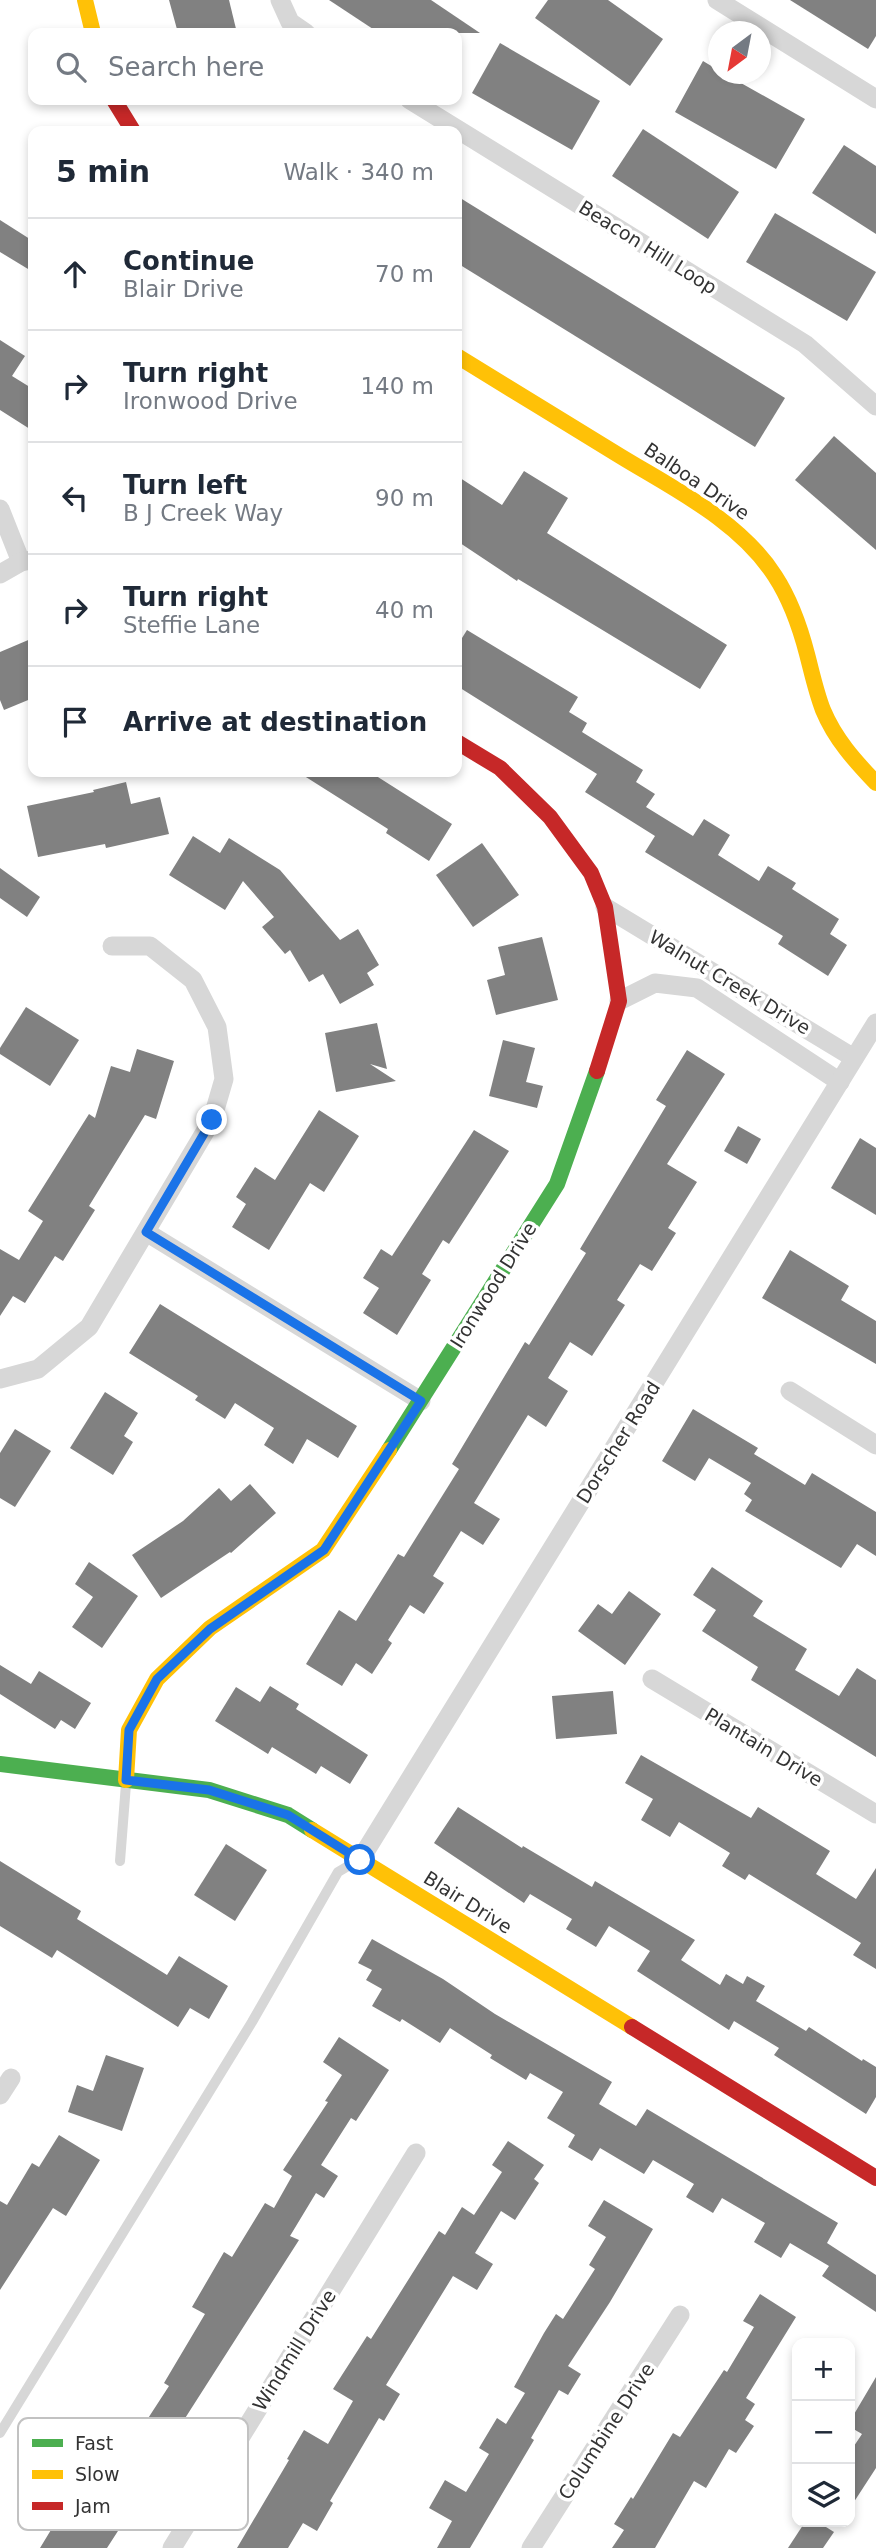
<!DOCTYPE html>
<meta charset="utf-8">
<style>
body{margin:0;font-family:"DejaVu Sans",sans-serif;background:#f6f6f7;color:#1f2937}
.controls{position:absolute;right:21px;bottom:21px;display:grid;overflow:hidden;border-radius:14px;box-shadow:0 4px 10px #0003}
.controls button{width:63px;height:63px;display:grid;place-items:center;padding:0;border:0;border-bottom:2px solid #e0e1e3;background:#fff;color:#1f2937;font:35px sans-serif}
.compass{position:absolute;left:708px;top:21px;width:63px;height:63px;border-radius:50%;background:#fff;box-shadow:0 4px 10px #0003;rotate:212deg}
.stop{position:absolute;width:21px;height:21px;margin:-16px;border:5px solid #1a73e8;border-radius:50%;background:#fff}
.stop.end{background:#1a73e8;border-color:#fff;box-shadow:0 2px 7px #0008}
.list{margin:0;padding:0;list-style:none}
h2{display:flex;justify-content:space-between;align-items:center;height:91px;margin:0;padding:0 28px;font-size:30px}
h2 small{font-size:23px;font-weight:400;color:#747a83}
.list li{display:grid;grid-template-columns:46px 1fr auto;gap:21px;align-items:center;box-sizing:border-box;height:112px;padding:0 28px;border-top:2px solid #e0e1e3}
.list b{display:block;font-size:26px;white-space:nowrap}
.list p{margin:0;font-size:23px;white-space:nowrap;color:#747a83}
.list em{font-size:23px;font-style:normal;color:#747a83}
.icon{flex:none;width:38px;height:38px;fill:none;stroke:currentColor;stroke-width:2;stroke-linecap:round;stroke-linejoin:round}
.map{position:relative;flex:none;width:876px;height:2548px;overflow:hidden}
.search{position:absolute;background:#fff;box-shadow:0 4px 10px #0003;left:28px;top:28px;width:434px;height:77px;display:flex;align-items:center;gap:18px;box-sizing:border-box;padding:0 24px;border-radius:14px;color:#747a83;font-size:26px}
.panel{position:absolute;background:#fff;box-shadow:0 4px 10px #0003;left:28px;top:126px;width:434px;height:651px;border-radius:14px}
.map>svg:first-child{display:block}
.building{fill:#818181}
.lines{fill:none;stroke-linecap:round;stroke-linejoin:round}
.lane{stroke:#d7d7d7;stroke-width:10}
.street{stroke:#d7d7d7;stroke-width:19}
.fast{stroke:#4caf50;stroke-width:16}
.slow{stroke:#ffc107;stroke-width:16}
.jam{stroke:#c62828;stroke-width:16}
.route{stroke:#1a73e8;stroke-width:9}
.labels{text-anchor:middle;stroke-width:7;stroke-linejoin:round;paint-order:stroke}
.street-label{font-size:19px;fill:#333;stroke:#fff}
.key{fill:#fff;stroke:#c2c2c2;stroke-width:2}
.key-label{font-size:19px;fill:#333}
</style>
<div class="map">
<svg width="876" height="2548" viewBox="0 0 876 2548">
<rect width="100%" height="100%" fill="#fff"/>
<g class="building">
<polygon points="169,0 229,0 237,33 178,33"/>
<polygon points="329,0 431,0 480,33 379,33"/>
<polygon points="548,0 608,0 663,39 630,86 535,18"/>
<polygon points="790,0 876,0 876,36 868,49"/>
<polygon points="500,43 600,101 572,150 472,93"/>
<polygon points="703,61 718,70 718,74 725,74 805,119 776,169 675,112"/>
<polygon points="643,129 739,192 708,239 612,176"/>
<polygon points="844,145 876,166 876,234 812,193"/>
<polygon points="457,196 785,398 755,447 457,263"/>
<polygon points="775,213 876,272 847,321 746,262"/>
<polygon points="0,220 33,241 33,272 0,252"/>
<polygon points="0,340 25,356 12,376 33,389 33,431 0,410"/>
<polygon points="834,436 876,473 876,550 795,480"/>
<polygon points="524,471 568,498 547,533 727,645 700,689 518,579 517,581 457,541 457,476 502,505"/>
<polygon points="467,630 578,697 569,712 587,723 582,732 643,770 636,782 655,794 646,807 693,836 704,819 730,835 718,855 759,881 768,866 796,883 792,889 839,919 830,934 847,945 828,976 778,944 783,936 645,852 655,836 585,792 597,774 457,686 457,646"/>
<polygon points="33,638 33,698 4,710 0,700 0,652"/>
<polygon points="298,772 370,772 452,824 429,861 386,833 388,829"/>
<polygon points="126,782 131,804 160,797 169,834 106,848 105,844 38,857 27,806 94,792 93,790"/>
<polygon points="193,836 220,853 229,838 280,870 340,940 358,929 379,965 367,973 374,985 340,1004 323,974 309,982 290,950 285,954 262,927 274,917 243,881 225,910 169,875"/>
<polygon points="482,843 519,895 473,927 436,875"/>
<polygon points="0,868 40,897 27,917 0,898"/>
<polygon points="542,937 558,1000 496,1015 487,980 505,975 498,947"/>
<polygon points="26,1007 79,1040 50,1086 0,1054 0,1048"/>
<polygon points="377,1023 387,1069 370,1064 396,1081 336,1092 325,1033"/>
<polygon points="503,1040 535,1048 526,1082 543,1086 537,1108 489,1096"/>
<polygon points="137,1049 174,1061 156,1119 145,1115 89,1206 95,1210 63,1261 55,1256 25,1303 13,1296 0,1316 0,1249 19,1260 43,1221 28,1211 89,1114 95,1118 111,1066 130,1072"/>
<polygon points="687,1050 725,1074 667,1164 697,1182 668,1228 676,1233 652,1271 640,1264 617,1300 625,1305 592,1356 570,1342 548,1378 568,1391 546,1427 528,1415 474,1503 500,1519 483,1545 461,1531 433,1576 444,1583 424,1614 410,1605 388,1640 392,1643 372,1674 356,1663 342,1686 306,1664 339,1610 356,1621 398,1554 404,1557 459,1469 452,1464 525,1342 529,1345 586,1253 580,1249 666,1106 656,1100"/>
<polygon points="319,1110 359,1136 324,1192 310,1183 269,1250 232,1227 246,1204 236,1197 255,1167 275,1180"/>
<polygon points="738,1126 761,1139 747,1164 724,1151"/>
<polygon points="474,1130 509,1151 449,1244 443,1240 422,1274 431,1280 397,1335 363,1313 379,1288 363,1278 381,1249 392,1256"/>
<polygon points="860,1138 876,1148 876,1215 831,1188"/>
<polygon points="790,1250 849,1286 841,1300 876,1321 876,1364 762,1298"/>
<polygon points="160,1304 357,1426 338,1458 307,1439 293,1464 264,1445 274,1428 235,1403 225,1419 195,1400 198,1396 129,1353"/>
<polygon points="105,1392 138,1413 124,1436 133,1442 113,1475 70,1448"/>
<polygon points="693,1409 758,1448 754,1454 805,1485 812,1473 876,1512 876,1556 857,1544 841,1568 745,1511 752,1500 744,1494 751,1483 709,1458 695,1481 662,1461"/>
<polygon points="15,1429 51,1451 15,1507 0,1498 0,1453"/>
<polygon points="250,1484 276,1513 231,1553 230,1552 161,1598 132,1555 183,1521 219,1488 231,1501"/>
<polygon points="89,1562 138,1596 102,1648 72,1627 93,1597 75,1584"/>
<polygon points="712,1567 763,1601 753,1616 807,1649 795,1670 839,1696 857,1668 876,1680 876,1757 751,1680 758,1667 702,1631 716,1610 693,1595"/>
<polygon points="629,1591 661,1614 625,1665 578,1631 598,1604 612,1614"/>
<polygon points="0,1665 31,1684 39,1671 91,1703 75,1729 61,1720 55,1729 0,1694"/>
<polygon points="270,1686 299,1704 296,1709 368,1755 350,1784 321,1766 316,1774 272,1747 268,1754 215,1721 236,1687 260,1702"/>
<polygon points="613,1691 617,1734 556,1739 552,1696"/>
<polygon points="641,1755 751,1818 758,1807 830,1851 816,1874 856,1899 876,1868 876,1969 853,1955 861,1943 749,1874 745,1880 722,1866 730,1853 679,1822 670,1837 641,1820 653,1799 625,1783"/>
<polygon points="458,1807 522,1848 523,1846 592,1887 595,1881 695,1940 681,1960 720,1985 726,1974 743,1984 747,1976 765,1986 756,2001 806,2031 809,2027 862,2061 863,2059 876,2067 876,2097 866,2114 774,2055 779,2048 734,2021 729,2030 637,1971 650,1951 609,1926 596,1947 566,1929 572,1919 530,1894 524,1903 434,1843"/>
<polygon points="226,1844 267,1870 235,1921 194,1895"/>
<polygon points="0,1861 81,1911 77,1919 167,1975 179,1956 228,1986 209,2019 190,2008 178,2027 57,1950 52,1958 0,1926"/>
<polygon points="372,1939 443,1979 495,2014 612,2082 599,2104 636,2126 647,2109 838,2223 827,2243 876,2275 876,2312 822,2276 829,2266 790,2243 781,2258 754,2242 765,2223 722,2198 713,2213 686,2197 694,2184 653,2160 644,2174 600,2148 592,2161 568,2147 575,2135 547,2118 563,2092 530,2073 526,2080 490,2058 492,2055 450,2028 440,2043 402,2019 400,2022 372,2006 382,1989 366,1980 372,1970 358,1963"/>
<polygon points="339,2037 389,2070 356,2121 351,2118 321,2165 338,2176 324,2198 316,2193 290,2236 299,2240 143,2484 147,2486 107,2548 40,2548 57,2520 75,2531 100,2492 81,2479 97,2454 110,2462 136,2422 143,2426 169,2386 164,2383 205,2314 192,2307 224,2252 232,2257 265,2203 274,2208 292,2176 283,2170 328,2102 325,2101 342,2075 323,2062"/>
<polygon points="106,2055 144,2068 122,2131 68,2112 77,2085 93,2091"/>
<polygon points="59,2135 100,2160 66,2216 53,2208 0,2290 0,2201 7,2205 32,2163 39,2167"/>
<polygon points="508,2141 544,2165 534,2179 539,2183 515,2220 501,2211 475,2253 493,2264 477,2290 453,2276 386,2385 400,2394 384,2421 379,2418 330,2501 333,2503 317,2531 303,2523 288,2548 237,2548 289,2460 287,2459 304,2430 328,2444 353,2401 333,2389 367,2336 371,2339 439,2231 445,2235 462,2207 474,2215 502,2172 492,2165"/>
<polygon points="604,2200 653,2229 610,2302 568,2366 581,2374 568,2395 559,2390 531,2438 534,2440 470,2548 437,2548 452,2521 429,2508 445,2480 466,2492 489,2454 479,2448 497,2418 506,2424 525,2393 514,2387 544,2333 556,2314 563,2319 595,2269 589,2265 606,2237 588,2226"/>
<polygon points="760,2294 796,2317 746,2398 755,2404 745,2420 754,2426 736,2453 729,2449 706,2488 694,2481 655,2548 612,2548 624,2530 614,2524 631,2497 633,2499 673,2433 680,2437 724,2370 727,2372 754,2327 743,2321"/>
<polygon points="876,2377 876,2468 850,2508 850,2452 862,2434 850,2427 850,2421"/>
<polygon points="805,2522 818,2522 834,2532 823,2548 788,2548"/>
</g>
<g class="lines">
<g class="lane">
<polyline points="120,1861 126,1784"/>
<polyline points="0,2433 252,2022 338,1872 355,1862"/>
</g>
<g class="street">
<polyline points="280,0 290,22 306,33"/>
<polyline points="717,0 876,99"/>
<polyline points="410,100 805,344 876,406"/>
<polyline points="0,509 21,562"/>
<polyline points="0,574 21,562 31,560"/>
<polyline points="605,907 854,1058"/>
<polyline points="619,1001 655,983 697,988 840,1082"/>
<polyline points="146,1232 421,1401"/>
<polyline points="0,1379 38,1369 89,1327 212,1120 224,1079 217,1027 193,980 150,946 112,946"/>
<polyline points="790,1391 876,1445"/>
<polyline points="652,1679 876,1814"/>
<polyline points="360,1860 876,1023"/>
<polyline points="0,2095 11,2078"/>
<polyline points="172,2548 416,2153"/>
<polyline points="531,2548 680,2315"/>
</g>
<g class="fast">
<polyline points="389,1450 557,1184 597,1071"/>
<polyline points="0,1764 209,1790 288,1815 312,1830"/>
</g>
<g class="slow">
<polyline points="85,0 93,33"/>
<path d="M 457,356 C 511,389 566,423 620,456 C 674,489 740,521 775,576 C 790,599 800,627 807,654 C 812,673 816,692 823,710 C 835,739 855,761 876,783"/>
<polyline points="126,1780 129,1730 157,1679 210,1628 323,1550 389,1450"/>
<polyline points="312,1830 632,2027"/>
</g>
<g class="jam">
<polyline points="114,100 133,131"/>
<polyline points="457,742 500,768 550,817 591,873 605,907 619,1001 597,1071"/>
<polyline points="632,2027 876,2178"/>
</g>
</g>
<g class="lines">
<polyline class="route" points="212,1120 146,1232 421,1401 324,1550 210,1629 157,1679 129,1730 126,1780 209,1790 288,1815 360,1860"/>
</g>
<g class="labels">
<g class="street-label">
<text transform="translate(648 247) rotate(32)" y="7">Beacon Hill Loop</text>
<text transform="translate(697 481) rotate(34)" y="7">Balboa Drive</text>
<text transform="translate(730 982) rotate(31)" y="7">Walnut Creek Drive</text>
<text transform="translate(493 1285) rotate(-58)" y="7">Ironwood Drive</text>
<text transform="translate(618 1442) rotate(-58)" y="7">Dorscher Road</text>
<text transform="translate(764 1747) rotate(31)" y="7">Plantain Drive</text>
<text transform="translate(468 1902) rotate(32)" y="7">Blair Drive</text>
<text transform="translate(294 2350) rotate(-58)" y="7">Windmill Drive</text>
<text transform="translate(606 2431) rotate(-57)" y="7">Columbine Drive</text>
</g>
</g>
<rect x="18" y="2418" width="230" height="112" rx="10" class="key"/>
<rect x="32" y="2439" width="31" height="8" fill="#4caf50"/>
<rect x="32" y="2470" width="31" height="9" fill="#ffc107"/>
<rect x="32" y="2502" width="31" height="8" fill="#c62828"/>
<g class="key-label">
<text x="75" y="2450">Fast</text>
<text x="75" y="2481">Slow</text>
<text x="75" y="2513">Jam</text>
</g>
</svg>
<div class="controls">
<button>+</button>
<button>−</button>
<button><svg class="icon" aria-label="layers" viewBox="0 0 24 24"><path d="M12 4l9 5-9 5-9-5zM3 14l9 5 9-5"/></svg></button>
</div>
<svg class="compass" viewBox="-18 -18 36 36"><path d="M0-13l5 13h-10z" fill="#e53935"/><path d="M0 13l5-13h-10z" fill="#747a83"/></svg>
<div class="stop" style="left:360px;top:1860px"></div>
<div class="stop end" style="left:212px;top:1120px"></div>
<div class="search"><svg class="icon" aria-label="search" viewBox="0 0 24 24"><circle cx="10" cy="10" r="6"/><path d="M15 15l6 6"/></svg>Search here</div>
<section class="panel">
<h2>5 min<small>Walk · 340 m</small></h2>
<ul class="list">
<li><svg class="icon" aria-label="ahead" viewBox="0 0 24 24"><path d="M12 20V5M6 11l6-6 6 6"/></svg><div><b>Continue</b><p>Blair Drive</p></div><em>70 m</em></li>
<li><svg class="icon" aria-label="right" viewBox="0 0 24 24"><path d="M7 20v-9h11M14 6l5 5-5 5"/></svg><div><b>Turn right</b><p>Ironwood Drive</p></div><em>140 m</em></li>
<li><svg class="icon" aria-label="left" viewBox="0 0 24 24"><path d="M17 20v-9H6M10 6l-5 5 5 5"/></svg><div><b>Turn left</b><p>B J Creek Way</p></div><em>90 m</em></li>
<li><svg class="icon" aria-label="right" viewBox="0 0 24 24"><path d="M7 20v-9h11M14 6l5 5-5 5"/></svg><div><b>Turn right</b><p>Steffie Lane</p></div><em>40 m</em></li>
<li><svg class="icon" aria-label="arrive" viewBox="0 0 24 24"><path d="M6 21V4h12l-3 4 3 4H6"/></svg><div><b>Arrive at destination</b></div></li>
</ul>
</section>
</div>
